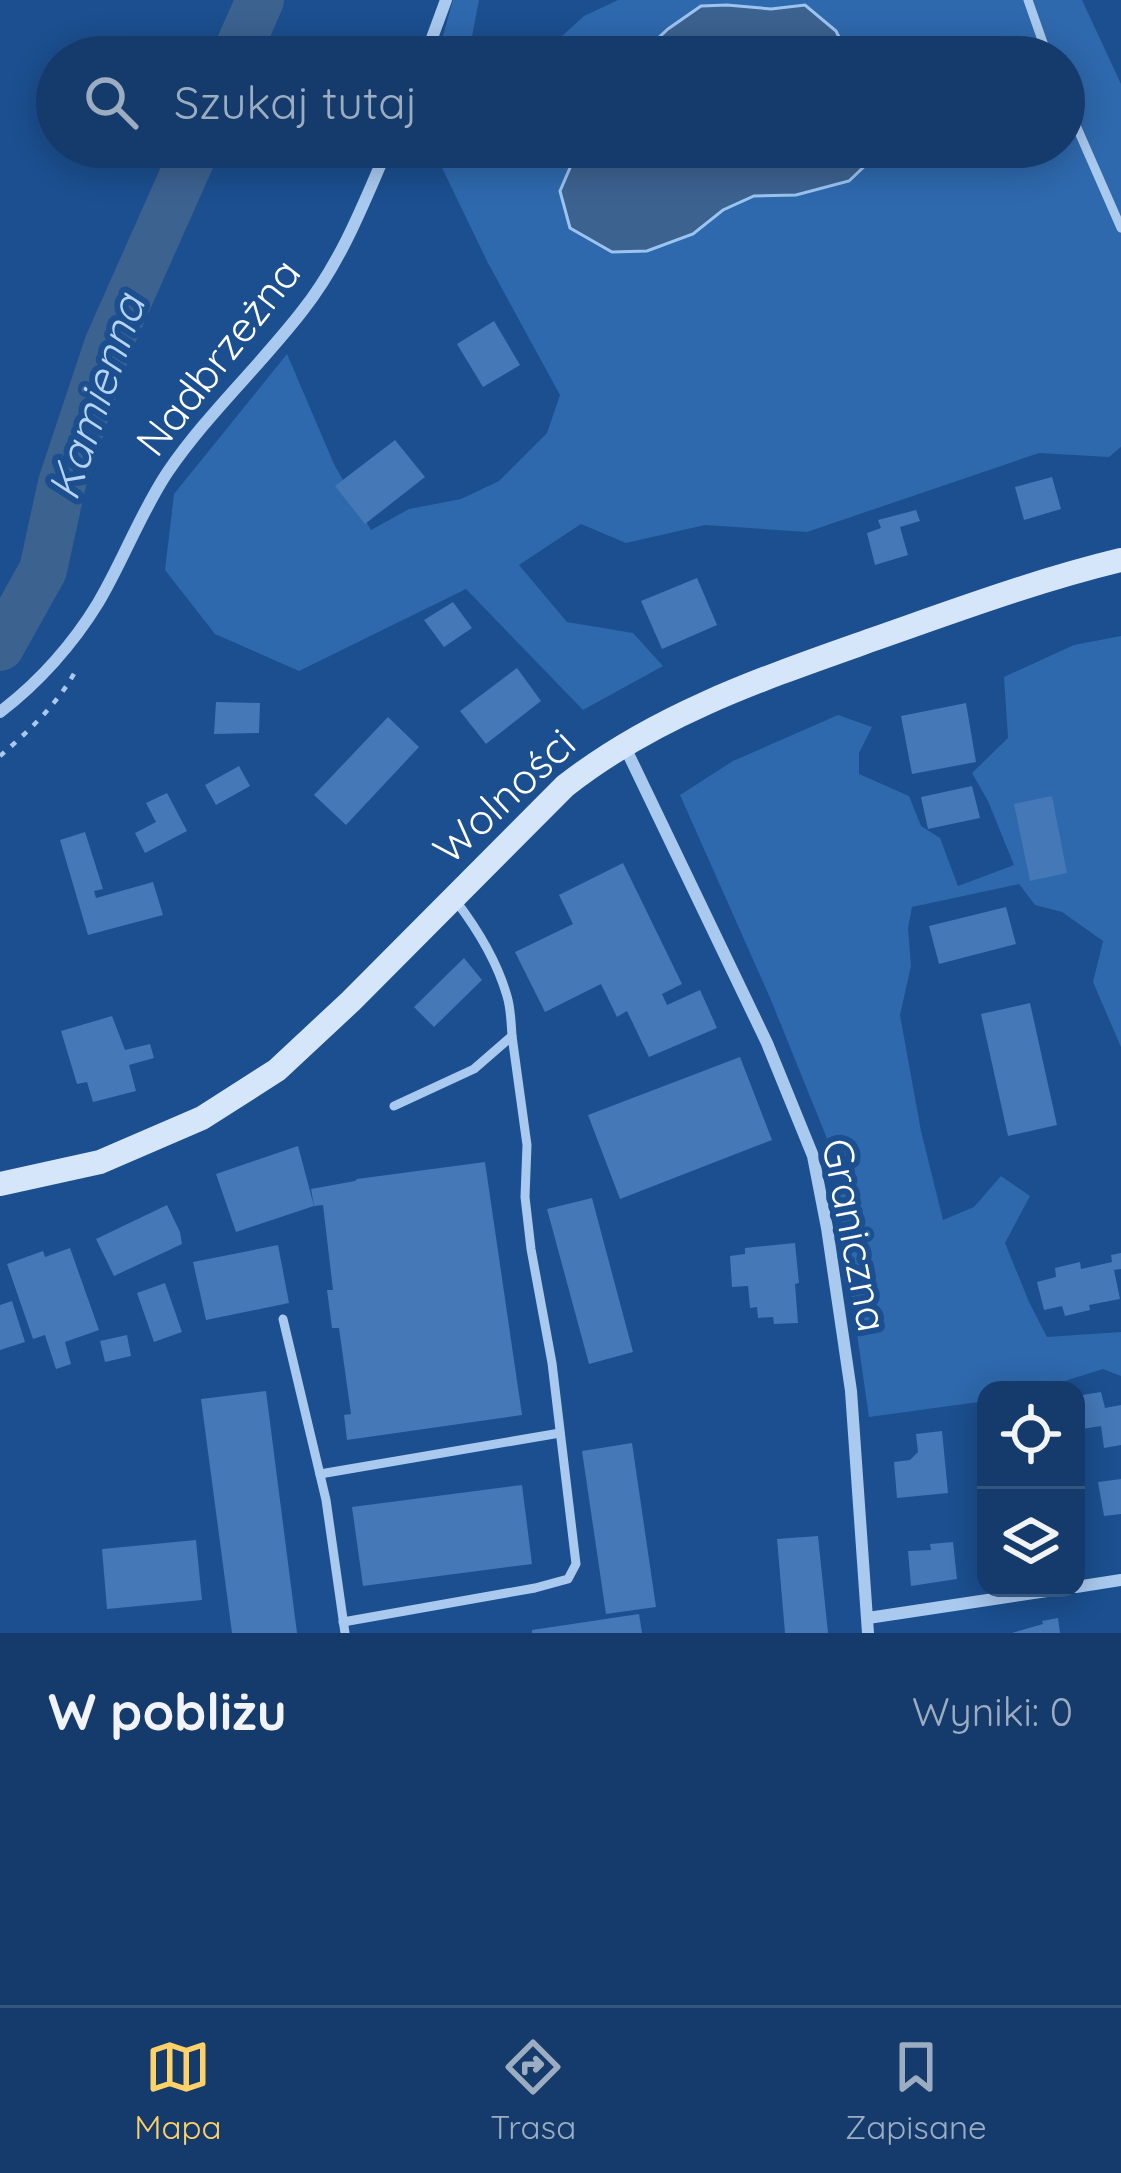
<!DOCTYPE html>
<html lang="pl">
<meta charset="utf-8">
<style>
body{margin:0;font-family:Quicksand,sans-serif;background:#1d4271;color:#f1f3f6}
.controls{position:absolute;right:36px;bottom:36px;display:grid;overflow:hidden;border-radius:24px;box-shadow:0 6px 30px #0003}
.controls button{width:108px;height:108px;display:grid;place-items:center;padding:0;border:0;border-bottom:3px solid #33557e;background:#143b6b;color:#f1f3f6;font:60px sans-serif}
.list{margin:0;padding:0;list-style:none}
h2{display:flex;justify-content:space-between;align-items:center;height:156px;margin:0;padding:0 48px;font-size:51px}
h2 small{font-size:39px;font-weight:400;color:#9dadc1}
.icon{flex:none;width:66px;height:66px;fill:none;stroke:currentColor;stroke-width:2;stroke-linecap:round;stroke-linejoin:round}
.map{position:relative;flex:none;width:1121px;height:1633px;overflow:hidden}
.search{position:absolute;background:#143b6b;box-shadow:0 6px 30px #0003;left:36px;right:36px;top:36px;height:132px;display:flex;align-items:center;gap:30px;box-sizing:border-box;padding:0 42px;border-radius:66px;color:#9dadc1;font-size:45px}
.sheet{height:372px;background:#143b6b}
nav{display:flex;justify-content:space-around;align-items:center;box-sizing:border-box;height:168px;border-top:3px solid #33557e;background:#143b6b;font-size:33px;color:#9dadc1}
nav a{display:grid;justify-items:center;gap:6px}
nav .on{color:#ffd166}
.map>svg:first-child{display:block}
.green{fill:#2e69ad}
.water{fill:#3c6290;stroke:#9cc4f0;stroke-width:3}
.lines{fill:none;stroke-linecap:round;stroke-linejoin:round}
.river{stroke:#3c6290;stroke-width:48}
.building{fill:#4478b7}
.path{stroke:#a9c9ee;stroke-width:4.5;stroke-dasharray:6 9;stroke-linecap:butt}
.lane{stroke:#a9c9ee;stroke-width:9}
.street{stroke:#a9c9ee;stroke-width:12}
.secondary{stroke:#d6e6fa;stroke-width:24}
.labels{text-anchor:middle;stroke-width:12;stroke-linejoin:round;paint-order:stroke}
.street-label{font-size:42px;fill:#fff;stroke:#1b4f8f}
.water-label{font-size:45px;font-style:italic;fill:#b5d3f5;stroke:#1b4f8f}
</style>
<div class="map">
<svg width="1121" height="1633" viewBox="0 0 1121 1633">
<rect width="100%" height="100%" fill="#1b4f8f"/>
<g class="green">
<polygon points="453,0 479,0 468,57 437,57"/>
<polygon points="618,0 1082,0 1121,84 1121,447 1109,457 1039,453 807,532 705,525 626,543 581,524 519,565 567,622 633,633 663,666 583,710 466,589 299,671 215,634 165,570 174,494 287,354 334,464 371,530 409,509 461,499 499,481 547,433 560,395 488,263 432,147 1064,147 1064,57 539,57 584,16"/>
<polygon points="1121,636 1121,1047 1093,982 1103,941 1062,912 1035,905 1019,884 912,907 908,928 911,966 900,1015 921,1131 943,1220 974,1207 1001,1176 1030,1196 1005,1243 1029,1302 1047,1337 1121,1332 1121,1376 1103,1369 1036,1390 986,1390 986,1401 869,1417 830,1146 771,1000 680,795 733,761 838,715 872,727 859,753 859,774 909,796 921,826 940,838 958,886 1014,865 988,801 972,773 1008,738 1004,677 1074,645"/>
</g>
<g class="water">
<polygon points="727,5 771,9 805,5 836,31 849,57 638,57 668,29 701,6"/>
<polygon points="579,147 874,147 873,158 849,181 796,195 754,196 723,210 693,234 647,251 612,252 570,228 560,191"/>
</g>
<g class="lines">
<g class="river">
<polyline points="235,57 260,0"/>
<polyline points="0,647 43,570 62,483 108,345 196,147"/>
</g>
</g>
<g class="building">
<polygon points="494,321 520,365 483,387 457,344"/>
<polygon points="395,440 425,477 365,524 335,486"/>
<polygon points="1052,477 1061,509 1024,520 1015,487"/>
<polygon points="916,510 920,521 900,527 908,555 875,565 867,533 881,528 878,520"/>
<polygon points="697,578 717,625 662,649 641,601"/>
<polygon points="453,602 472,628 444,647 424,620"/>
<polygon points="517,668 541,701 486,744 460,711"/>
<polygon points="216,702 260,703 259,733 214,734"/>
<polygon points="966,703 976,762 912,774 901,716"/>
<polygon points="388,717 419,747 346,825 314,795"/>
<polygon points="239,766 250,786 216,805 205,785"/>
<polygon points="972,786 980,818 928,829 921,797"/>
<polygon points="167,793 187,831 145,853 135,833 156,822 146,803"/>
<polygon points="1052,796 1067,873 1030,881 1014,804"/>
<polygon points="85,832 103,889 94,891 96,898 153,882 163,915 88,935 60,840"/>
<polygon points="623,863 682,984 662,994 667,1005 700,990 717,1028 649,1057 627,1011 617,1017 601,984 545,1012 515,952 573,924 559,895"/>
<polygon points="1006,907 1016,944 939,964 929,926"/>
<polygon points="464,958 482,980 434,1027 414,1007"/>
<polygon points="1030,1003 1057,1125 1008,1136 981,1014"/>
<polygon points="112,1016 125,1050 150,1044 154,1058 129,1065 136,1091 93,1102 87,1082 77,1084 61,1031"/>
<polygon points="740,1057 772,1140 620,1199 588,1115"/>
<polygon points="298,1146 314,1206 236,1232 216,1174"/>
<polygon points="485,1162 522,1415 347,1440 344,1415 351,1414 339,1328 332,1328 327,1290 333,1290 323,1205 314,1206 311,1189 355,1181 357,1179"/>
<polygon points="592,1198 633,1352 589,1364 547,1209"/>
<polygon points="167,1205 180,1232 182,1244 114,1276 96,1239"/>
<polygon points="795,1243 799,1283 795,1284 798,1323 774,1324 773,1317 758,1318 757,1307 750,1308 748,1286 732,1287 730,1256 745,1254 745,1248"/>
<polygon points="278,1245 289,1303 206,1320 193,1262"/>
<polygon points="70,1248 99,1330 65,1342 71,1364 56,1369 45,1335 33,1339 7,1264 43,1251 45,1257"/>
<polygon points="1121,1253 1121,1269 1114,1270 1120,1299 1089,1305 1090,1310 1065,1316 1062,1306 1044,1310 1037,1282 1056,1277 1055,1268 1080,1262 1081,1269 1112,1262 1111,1255"/>
<polygon points="165,1283 182,1332 154,1342 137,1293"/>
<polygon points="12,1301 25,1342 0,1350 0,1305"/>
<polygon points="127,1335 131,1356 105,1362 100,1341"/>
<polygon points="266,1391 297,1633 232,1633 201,1399"/>
<polygon points="1101,1392 1105,1408 1121,1405 1121,1445 1104,1448 1101,1426 1076,1430 1076,1396"/>
<polygon points="942,1431 948,1493 897,1498 894,1462 910,1460 918,1452 916,1434"/>
<polygon points="632,1443 656,1607 606,1614 582,1451"/>
<polygon points="1121,1479 1121,1514 1104,1516 1098,1482"/>
<polygon points="522,1485 532,1564 363,1586 352,1507"/>
<polygon points="818,1536 828,1633 785,1633 777,1539"/>
<polygon points="196,1540 202,1600 107,1609 102,1549"/>
<polygon points="953,1542 957,1579 911,1586 908,1551 931,1550 930,1544"/>
<polygon points="639,1614 642,1633 532,1633 532,1630"/>
<polygon points="1058,1618 1060,1633 1012,1633 1043,1624 1042,1621"/>
</g>
<g class="lines">
<path class="path" d="M 0,756 C 29,731 61,701 78,666"/>
<g class="lane">
<polyline points="1028,0 1048,57"/>
<polyline points="1064,98 1121,228"/>
<path d="M 394,1106 L 474,1069 L 512,1036 C 511,1023 511,1009 507,996 C 497,961 478,930 456,901"/>
<polyline points="283,1319 326,1500 345,1633"/>
<polyline points="320,1474 560,1433"/>
<polyline points="343,1622 535,1588 568,1579 576,1564 552,1363 531,1249 525,1197 527,1145 512,1036"/>
</g>
<g class="street">
<polyline points="425,57 446,0"/>
<path d="M 0,712 C 38,683 73,644 98,603 C 123,561 140,514 167,473 C 207,414 260,366 303,310 C 341,262 364,203 388,147"/>
<polyline points="624,745 767,1043 813,1156 827,1228 851,1391 868,1633"/>
<polyline points="1076,1587 1121,1580"/>
<polyline points="868,1618 1067,1588"/>
</g>
<path class="secondary" d="M 0,1184 L 100,1162 L 202,1118 L 277,1070 L 351,1001 L 565,786 C 658,713 767,677 877,638 C 957,610 1038,580 1121,560"/>
</g>
<g class="labels">
<g class="street-label">
<text transform="translate(218 357) rotate(-52)" y="15">Nadbrzeżna</text>
<text transform="translate(504 796) rotate(-43)" y="15">Wolności</text>
<text transform="translate(855 1235) rotate(79)" y="15">Graniczna</text>
</g>
<g class="water-label">
<text transform="translate(96 397) rotate(-71)" y="16">Kamienna</text>
</g>
</g>
</svg>
<div class="controls">
<button><svg class="icon" aria-label="locate" viewBox="0 0 24 24"><circle cx="12" cy="12" r="6"/><path d="M12 2v4M12 18v4M2 12h4M18 12h4"/></svg></button>
<button><svg class="icon" aria-label="layers" viewBox="0 0 24 24"><path d="M12 4l9 5-9 5-9-5zM3 14l9 5 9-5"/></svg></button>
</div>
<div class="search"><svg class="icon" aria-label="search" viewBox="0 0 24 24"><circle cx="10" cy="10" r="6"/><path d="M15 15l6 6"/></svg>Szukaj tutaj</div>
</div>
<section class="sheet">
<h2>W pobliżu<small>Wyniki: 0</small></h2>
<ul class="list">
</ul>
</section>
<nav>
<a class="on"><svg class="icon" aria-label="map" viewBox="0 0 24 24"><path d="M3 6l6-2 6 2 6-2v14l-6 2-6-2-6 2zM9 4v14M15 6v14"/></svg>Mapa</a>
<a><svg class="icon" aria-label="directions" viewBox="0 0 24 24"><path d="M12 3l9 9-9 9-9-9zM9 14v-3h6M13 9l2 2-2 2"/></svg>Trasa</a>
<a><svg class="icon" aria-label="saved" viewBox="0 0 24 24"><path d="M7 4h10v16l-5-4-5 4z"/></svg>Zapisane</a>
</nav>
